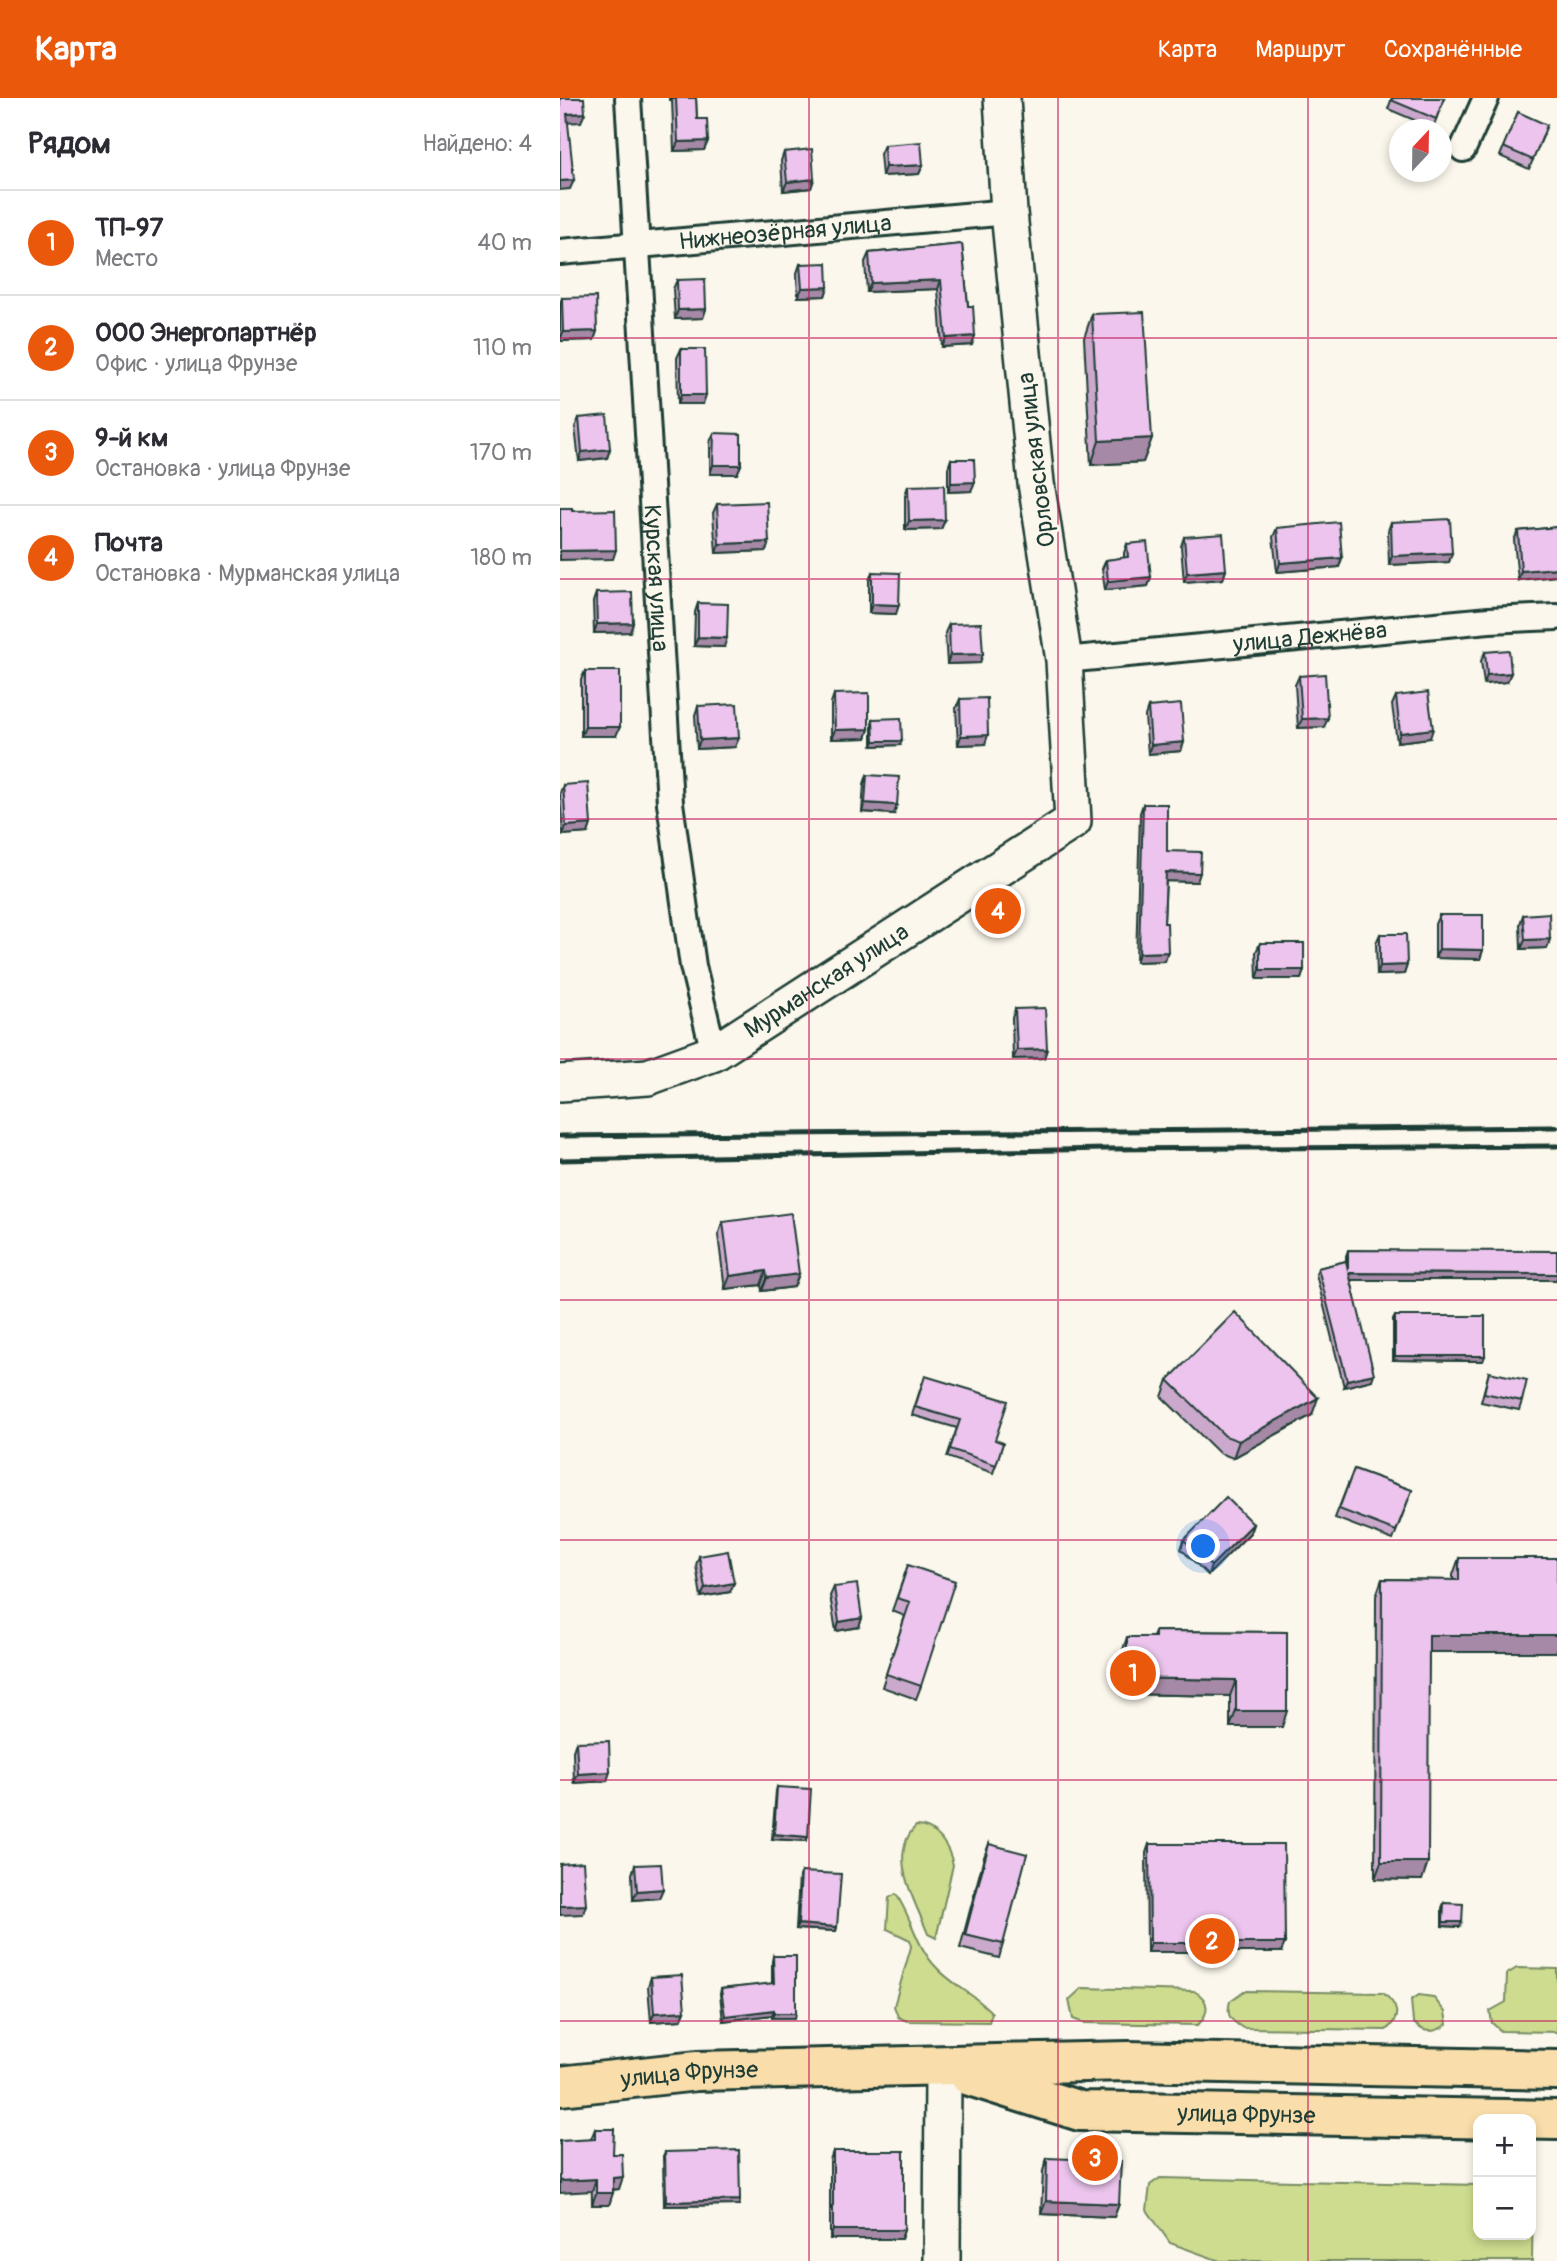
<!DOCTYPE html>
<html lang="ru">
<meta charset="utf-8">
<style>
body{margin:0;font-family:Pangolin,sans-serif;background:#f7f7f7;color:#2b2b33}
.controls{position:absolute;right:21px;bottom:21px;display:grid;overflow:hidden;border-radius:14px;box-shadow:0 4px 10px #0003}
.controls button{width:63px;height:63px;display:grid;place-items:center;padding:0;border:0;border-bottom:2px solid #e1e1e2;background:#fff;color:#2b2b33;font:35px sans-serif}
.compass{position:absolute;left:829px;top:21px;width:63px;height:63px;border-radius:50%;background:#fff;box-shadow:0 4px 10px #0003;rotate:22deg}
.you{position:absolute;left:644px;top:1449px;width:24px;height:24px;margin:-18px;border:5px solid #fff;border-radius:50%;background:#1a73e8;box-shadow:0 0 0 10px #1a73e833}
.badge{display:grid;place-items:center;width:46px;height:46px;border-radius:50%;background:#ea580c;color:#fff;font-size:23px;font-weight:700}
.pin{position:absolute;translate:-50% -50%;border:4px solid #fff;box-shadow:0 2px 7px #0006}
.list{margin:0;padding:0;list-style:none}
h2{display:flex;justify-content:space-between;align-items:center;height:91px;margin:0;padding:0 28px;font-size:30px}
h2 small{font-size:23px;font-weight:400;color:#7c7c81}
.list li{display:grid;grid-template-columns:46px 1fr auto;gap:21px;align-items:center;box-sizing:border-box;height:105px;padding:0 28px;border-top:2px solid #e1e1e2}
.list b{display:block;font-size:26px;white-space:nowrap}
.list p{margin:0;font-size:23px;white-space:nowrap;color:#7c7c81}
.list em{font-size:23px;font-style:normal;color:#7c7c81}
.map{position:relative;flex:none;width:997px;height:2163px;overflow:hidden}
header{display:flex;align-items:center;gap:42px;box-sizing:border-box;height:98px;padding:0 35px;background:#ea580c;color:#fff}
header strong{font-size:33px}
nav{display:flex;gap:38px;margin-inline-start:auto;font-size:24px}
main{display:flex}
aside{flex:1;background:#fff}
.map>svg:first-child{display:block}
.green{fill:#cedc8f;stroke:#768c62;stroke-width:2}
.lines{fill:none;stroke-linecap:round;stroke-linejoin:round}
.street-casing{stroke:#1f3d34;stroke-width:30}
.secondary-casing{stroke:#1f3d34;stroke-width:40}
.primary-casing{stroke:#1f3d34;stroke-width:44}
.street{stroke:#fbf7ec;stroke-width:24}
.secondary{stroke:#fbf7ec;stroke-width:35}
.primary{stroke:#f9deab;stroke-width:38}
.rail{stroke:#1f3d34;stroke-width:5}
.wall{fill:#cba9cc;stroke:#1f3d34;stroke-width:2}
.shaded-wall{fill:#a589a6;stroke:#1f3d34;stroke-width:2}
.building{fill:#ecc4ed;stroke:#1f3d34;stroke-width:2}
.grid{fill:none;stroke:#c2185b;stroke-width:2;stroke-opacity:0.55}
.labels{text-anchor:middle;stroke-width:6;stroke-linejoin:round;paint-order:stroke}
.street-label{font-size:24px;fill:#1f3d34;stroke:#fbf7ec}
</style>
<header>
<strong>Карта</strong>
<nav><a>Карта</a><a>Маршрут</a><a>Сохранённые</a></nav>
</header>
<main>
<aside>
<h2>Рядом<small>Найдено: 4</small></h2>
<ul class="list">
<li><span class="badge">1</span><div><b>ТП-97</b><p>Место</p></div><em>40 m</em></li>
<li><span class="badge">2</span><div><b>ООО Энергопартнёр</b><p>Офис · улица Фрунзе</p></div><em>110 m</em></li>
<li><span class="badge">3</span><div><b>9-й км</b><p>Остановка · улица Фрунзе</p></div><em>170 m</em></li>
<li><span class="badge">4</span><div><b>Почта</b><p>Остановка · Мурманская улица</p></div><em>180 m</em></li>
</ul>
</aside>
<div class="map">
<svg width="997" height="2163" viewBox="0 0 997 2163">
<rect width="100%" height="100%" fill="#fbf7ec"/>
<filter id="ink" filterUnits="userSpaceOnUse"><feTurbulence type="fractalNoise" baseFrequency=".0143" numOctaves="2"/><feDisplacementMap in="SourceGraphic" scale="14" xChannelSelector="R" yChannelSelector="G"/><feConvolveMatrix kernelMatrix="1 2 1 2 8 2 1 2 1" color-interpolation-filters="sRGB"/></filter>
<g filter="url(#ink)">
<g class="green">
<path d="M 356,1728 C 377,1728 389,1748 393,1767 L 376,1840 L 368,1836 C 356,1804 326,1758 356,1728 Z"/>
<path d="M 336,1796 C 352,1820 356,1848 376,1869 C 392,1887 416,1897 432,1915 L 429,1924 L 347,1923 L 338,1919 L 334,1908 L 351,1849 L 350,1842 L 327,1831 L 329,1800 Z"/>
<polygon points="957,1870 997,1871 997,1934 941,1933 932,1925 930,1913 946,1904 947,1876"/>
<path d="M 522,1890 L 634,1893 C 650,1902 650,1914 638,1927 L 524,1925 L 513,1921 L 509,1902 Z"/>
<path d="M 684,1893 L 823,1895 C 838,1907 842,1919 826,1932 L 683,1930 C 670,1922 666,1918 670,1903 Z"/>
<path d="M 859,1897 L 873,1899 L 885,1914 L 887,1926 C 876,1935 864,1936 853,1924 L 851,1902 Z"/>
<polygon points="600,2080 918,2087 918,2137 971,2137 971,2093 973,2099 972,2163 660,2163 610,2145 587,2112 590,2087"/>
</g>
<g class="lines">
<defs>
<g id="street">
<path id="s1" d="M 68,0 L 110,705 L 133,868 L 154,955"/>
<polyline points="903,51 926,0"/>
<path id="s2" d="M 0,154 L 449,114"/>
<path id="s3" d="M 504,562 L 929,522 L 997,519"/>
</g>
<g id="secondary">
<path id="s4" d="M 0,985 L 88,979 L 154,955 L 513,723 L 504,562 L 476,385 L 449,114 L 442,0"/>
<polyline points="382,2163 383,1970"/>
</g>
<g id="primary">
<path id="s5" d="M 410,1978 L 520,2013 L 997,2022"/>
<path id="s6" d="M 0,1988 L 137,1973 L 568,1963 L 997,1972"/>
</g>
</defs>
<use href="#street" class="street-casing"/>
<use href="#secondary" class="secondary-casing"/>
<use href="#primary" class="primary-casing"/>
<use href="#street" class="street"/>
<use href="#secondary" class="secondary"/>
<use href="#primary" class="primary"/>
<g class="rail">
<polyline points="0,1038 997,1029"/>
<polyline points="0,1062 546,1051 997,1048"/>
</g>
</g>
<g class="wall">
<polygon points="109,0 136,0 137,21 148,43 144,52 114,53 112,2 109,2"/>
<polygon points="832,0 884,0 873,30 828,11"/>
<polygon points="958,14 984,36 969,71 940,58"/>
<polygon points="324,47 363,67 359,76 322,78 320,56"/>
<polygon points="224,54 254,81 251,90 223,93 221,63"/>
<polygon points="402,146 412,247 382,249 378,191 307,194 305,164 309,155"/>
<polygon points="240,166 268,189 265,198 238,199 237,175"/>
<polygon points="117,182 146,211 143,220 115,221 113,191"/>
<polygon points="2,200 37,233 34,242 0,243 0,205"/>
<polygon points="532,216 592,340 583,364 531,367 524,240"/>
<polygon points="121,251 143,306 118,306 117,260"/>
<polygon points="19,320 50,351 47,360 19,363 15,329"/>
<polygon points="154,335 181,367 177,376 150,376 150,344"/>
<polygon points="391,361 411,393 388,394 388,370"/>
<polygon points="348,388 385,422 381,431 345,432 345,397"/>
<polygon points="157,406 209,444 206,453 156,455 153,415"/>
<polygon points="831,424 892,455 889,464 829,467 828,433"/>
<polygon points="997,429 958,482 954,442 958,433"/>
<polygon points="717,430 782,460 779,469 717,474 713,439"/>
<polygon points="624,439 666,472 663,481 624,484 621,448"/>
<polygon points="567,446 591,479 588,488 545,492 542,471 546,462 564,460 564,455"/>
<polygon points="312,474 336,516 309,515 309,483"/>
<polygon points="36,495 73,525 70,534 34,535 33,504"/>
<polygon points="138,505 164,549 134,548 135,514"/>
<polygon points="389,526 420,565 387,566 385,535"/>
<polygon points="925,554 947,584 924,586 921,563"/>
<polygon points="25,573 56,638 21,638 21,582"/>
<polygon points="739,578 764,629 738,630 735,587"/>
<polygon points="274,596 309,631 306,640 271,641 271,605"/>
<polygon points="836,598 870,640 837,644 832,607"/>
<polygon points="400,601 425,646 398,647 396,610"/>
<polygon points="138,608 175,649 137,651 135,617"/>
<polygon points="588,609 624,644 621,653 588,656 585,618"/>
<polygon points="313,621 340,647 312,648 312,625"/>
<polygon points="307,677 334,716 302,714 304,686"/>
<polygon points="3,687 31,726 28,735 3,737 0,699 0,695"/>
<polygon points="583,706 607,753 637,784 606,783 604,825 604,863 576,864 580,715"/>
<polygon points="879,817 923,852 920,861 875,860 875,826"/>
<polygon points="963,817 990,841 987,850 961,851 960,826"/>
<polygon points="820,836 847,867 844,876 817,877 816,845"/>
<polygon points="700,845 744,872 741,881 697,881 696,854"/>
<polygon points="455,911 487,951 484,960 453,961 452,920"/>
<polygon points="163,1124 239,1176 234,1189 202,1193 201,1187 165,1191 158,1137"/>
<polygon points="788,1152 791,1182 812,1282 784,1289 756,1176 758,1170 786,1163 786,1158"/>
<polygon points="835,1218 923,1263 833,1262 833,1222"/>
<polygon points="929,1274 962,1303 959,1312 921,1304"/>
<polygon points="608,1282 752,1317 673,1360 659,1355 602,1299"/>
<polygon points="362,1286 435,1342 443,1345 433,1375 387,1359 397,1330 352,1317"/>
<polygon points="794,1371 852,1392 833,1442 775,1420"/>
<polygon points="693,1426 690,1435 648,1477 621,1451 624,1442"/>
<polygon points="139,1458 170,1494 141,1499 136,1467"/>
<polygon points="899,1460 997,1554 869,1554 862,1782 815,1781 816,1498 822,1481 893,1482 893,1477"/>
<polygon points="348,1467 361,1588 356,1601 322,1589 345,1518 332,1513"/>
<polygon points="274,1489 302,1520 299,1529 276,1533 270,1498"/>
<polygon points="595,1533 727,1534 722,1629 670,1629 670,1598 562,1596 562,1555 567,1539 593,1539"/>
<polygon points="16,1644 47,1683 14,1685 13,1653"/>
<polygon points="217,1689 248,1739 246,1743 212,1741 216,1693"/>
<polygon points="429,1746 443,1846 439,1860 400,1850 424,1759"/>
<polygon points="589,1746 721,1854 587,1854 586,1755"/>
<polygon points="75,1767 99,1800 73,1802 72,1776"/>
<polygon points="241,1774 277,1829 276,1833 236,1831 239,1778"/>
<polygon points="884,1805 900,1829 882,1828 882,1810"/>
<polygon points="213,1858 235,1920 212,1920 212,1917 163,1923 160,1896 161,1891 212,1886 212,1863"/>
<polygon points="91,1879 125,1913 121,1922 91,1924 88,1888"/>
<polygon points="35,2031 53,2056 59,2091 53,2092 49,2107 32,2107 31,2041"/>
<polygon points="273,2053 344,2132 341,2141 270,2141 270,2062"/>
<polygon points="105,2054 180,2102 179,2107 104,2108 103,2058"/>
<polygon points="487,2060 559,2106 554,2119 481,2116 483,2073"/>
</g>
<g class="shaded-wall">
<polygon points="25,15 21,24 4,25 7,16"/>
<polygon points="148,43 144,52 114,53 118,44"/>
<polygon points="363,67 359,76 322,78 325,69"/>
<polygon points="254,81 251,90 223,93 227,84"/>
<polygon points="14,82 10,91 0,92 0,83"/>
<polygon points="381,182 378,191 307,194 311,185"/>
<polygon points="268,189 265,198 238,199 242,190"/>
<polygon points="146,211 143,220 115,221 118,212"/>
<polygon points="37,233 34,242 0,243 3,234"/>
<polygon points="415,238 412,247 382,249 386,240"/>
<polygon points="121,297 146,297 143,306 118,306"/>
<polygon points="592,340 583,364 531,367 539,343"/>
<polygon points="50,351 47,360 19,363 22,354"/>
<polygon points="153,367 181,367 177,376 150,376"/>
<polygon points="415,384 411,393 388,394 391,385"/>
<polygon points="385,422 381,431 345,432 349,423"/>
<polygon points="209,444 206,453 156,455 159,446"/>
<polygon points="56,452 53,461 0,462 0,453"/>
<polygon points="892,455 889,464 829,467 832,458"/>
<polygon points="782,460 779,469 717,474 720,465"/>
<polygon points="997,470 997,478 958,482 961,473"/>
<polygon points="666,472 663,481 624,484 627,475"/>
<polygon points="591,479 588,488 545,492 548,483"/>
<polygon points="312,506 339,507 336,516 309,515"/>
<polygon points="73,525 70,534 34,535 37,526"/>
<polygon points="138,539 167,540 164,549 134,548"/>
<polygon points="423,556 420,565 387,566 390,557"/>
<polygon points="951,575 947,584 924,586 927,577"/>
<polygon points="768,620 764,629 738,630 742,621"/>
<polygon points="25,629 60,629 56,638 21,638"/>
<polygon points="309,631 306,640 271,641 275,632"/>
<polygon points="873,631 870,640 837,644 840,635"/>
<polygon points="428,637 425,646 398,647 401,638"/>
<polygon points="179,640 175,649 137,651 140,642"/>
<polygon points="314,643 342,643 340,647 312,648"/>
<polygon points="624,644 621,653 588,656 591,647"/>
<polygon points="305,705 337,707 334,716 302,714"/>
<polygon points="31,726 28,735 3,737 6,728"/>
<polygon points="606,774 640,775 637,784 603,783"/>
<polygon points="990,841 987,850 961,851 965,842"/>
<polygon points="879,851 923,852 920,861 875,860"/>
<polygon points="608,854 604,863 576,864 579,855"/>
<polygon points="847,867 844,876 817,877 820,868"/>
<polygon points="700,872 744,872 741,881 697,881"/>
<polygon points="487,951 484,960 453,961 457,952"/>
<polygon points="206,1173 201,1187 165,1191 170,1178"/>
<polygon points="789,1175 997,1176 997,1182 787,1182"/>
<polygon points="239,1176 234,1189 202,1193 207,1180"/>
<polygon points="835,1258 925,1258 923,1263 833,1262"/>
<polygon points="814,1276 812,1282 784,1289 787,1282"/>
<polygon points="758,1300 752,1317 673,1360 679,1343"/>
<polygon points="693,1426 690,1435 648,1477 651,1468"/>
<polygon points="174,1485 170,1494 141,1499 145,1490"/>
<polygon points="302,1520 299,1529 276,1533 279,1524"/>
<polygon points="869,1537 997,1537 997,1554 863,1554"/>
<polygon points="567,1580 676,1582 670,1598 562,1596"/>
<polygon points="676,1613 727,1613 722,1629 670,1629"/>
<polygon points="50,1674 47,1683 14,1685 18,1676"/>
<polygon points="214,1736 248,1739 246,1743 212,1741"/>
<polygon points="821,1764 868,1764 862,1782 815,1781"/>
<polygon points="103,1791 99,1800 73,1802 77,1793"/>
<polygon points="26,1807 23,1816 0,1817 0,1808"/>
<polygon points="883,1824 902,1824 900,1829 882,1828"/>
<polygon points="238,1826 277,1829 276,1833 236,1831"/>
<polygon points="590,1845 725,1845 721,1854 587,1854"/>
<polygon points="214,1912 212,1917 163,1923 165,1918"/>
<polygon points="125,1913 121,1922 91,1924 94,1915"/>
<polygon points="214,1915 236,1915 235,1920 212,1920"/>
<polygon points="63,2079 59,2091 49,2092 53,2080"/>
<polygon points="36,2081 32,2093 0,2095 0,2083"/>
<polygon points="36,2095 53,2095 49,2107 32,2107"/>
<polygon points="180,2102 179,2107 104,2108 106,2104"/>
<polygon points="486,2103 559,2106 554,2119 481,2116"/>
<polygon points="273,2132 344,2132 341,2141 270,2141"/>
</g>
<g class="building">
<polygon points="0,0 24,0 25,15 7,16 14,82 0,83"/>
<polygon points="116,0 136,0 137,21 147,21 148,43 118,44"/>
<polygon points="832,0 884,0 876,21 831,2"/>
<polygon points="958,14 987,27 973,62 943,49"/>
<polygon points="361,44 363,67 325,69 324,47"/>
<polygon points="252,51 254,81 227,84 224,54"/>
<polygon points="402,146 408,208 413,208 415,238 386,240 381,182 311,185 309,155"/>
<polygon points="267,165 268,189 242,190 240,166"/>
<polygon points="145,181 146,211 118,212 117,182"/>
<polygon points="36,199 37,233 3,234 2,200"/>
<polygon points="584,214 592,340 539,343 532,216"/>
<polygon points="121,251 145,251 146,297 121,297"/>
<polygon points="47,317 50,351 22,354 19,320"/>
<polygon points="154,335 181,336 181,367 153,367"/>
<polygon points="391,361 414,361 415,384 391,385"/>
<polygon points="384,387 385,422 349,423 348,388"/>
<polygon points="207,404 209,444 159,446 157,406"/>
<polygon points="0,410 12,410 12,413 55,412 56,452 0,453"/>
<polygon points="890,421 892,455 832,458 831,424"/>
<polygon points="779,424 782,460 720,465 717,430"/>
<polygon points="997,429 997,470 961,473 958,433"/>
<polygon points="663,436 666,472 627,475 624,439"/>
<polygon points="587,444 591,479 548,483 546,462 568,459 567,446"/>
<polygon points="312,474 340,475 339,507 312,506"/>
<polygon points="72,494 73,525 37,526 36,495"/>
<polygon points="138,505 168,506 167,540 138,539"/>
<polygon points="421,525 423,556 390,557 389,526"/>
<polygon points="949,552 951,575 927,577 925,554"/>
<rect x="25" y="573" width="35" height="56"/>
<polygon points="765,576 768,620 742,621 739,578"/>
<polygon points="868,594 873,631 840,635 836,598"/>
<polygon points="309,595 309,631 275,632 274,596"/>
<polygon points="427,600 428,637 401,638 400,601"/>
<polygon points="177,606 179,640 140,642 138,608"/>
<polygon points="621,606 624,644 591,647 588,609"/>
<polygon points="341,620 342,643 314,643 313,621"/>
<polygon points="307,677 339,679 337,707 305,705"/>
<polygon points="28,685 31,726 6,728 3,687"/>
<polygon points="583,706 607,706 607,753 641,754 640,775 606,774 604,825 607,825 608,854 579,855"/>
<polygon points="989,815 990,841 965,842 963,817"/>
<polygon points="879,817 923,817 923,852 879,851"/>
<polygon points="820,836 846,836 847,867 820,868"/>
<rect x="700" y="845" width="44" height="27"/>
<polygon points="485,910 487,951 457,952 455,911"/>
<polygon points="231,1115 239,1176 207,1180 206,1173 170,1178 163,1124"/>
<polygon points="788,1152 997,1153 997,1176 789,1175 814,1276 787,1282 758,1170 786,1163 788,1172"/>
<polygon points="675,1214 758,1300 679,1343 665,1338 608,1282"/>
<rect x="835" y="1218" width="90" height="40"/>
<polygon points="929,1274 967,1282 962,1303 924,1295"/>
<polygon points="365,1278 448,1303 435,1342 443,1345 436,1367 390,1351 400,1322 355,1309"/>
<polygon points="794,1371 852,1392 836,1433 779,1411"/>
<polygon points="666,1399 693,1426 651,1468 624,1442"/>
<polygon points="168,1453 174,1485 145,1490 139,1458"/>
<polygon points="899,1460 997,1460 997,1537 869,1537 868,1764 821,1764 822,1481 899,1482"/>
<polygon points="348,1467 395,1483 361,1588 326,1576 350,1504 337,1500"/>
<polygon points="297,1486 302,1520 279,1524 274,1489"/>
<polygon points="595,1533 727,1534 727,1613 676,1613 676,1582 567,1580 567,1539 595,1539"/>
<polygon points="49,1643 50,1674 18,1676 16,1644"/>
<polygon points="217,1689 251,1691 248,1739 214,1736"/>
<polygon points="429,1746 467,1756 443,1846 405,1837"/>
<polygon points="589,1746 724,1746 725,1845 590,1845"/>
<polygon points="23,1764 26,1807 0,1808 0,1766"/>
<polygon points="101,1766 103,1791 77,1793 75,1767"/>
<polygon points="241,1774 281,1776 277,1829 238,1826"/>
<polygon points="884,1805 903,1806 902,1824 883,1824"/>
<polygon points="213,1858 236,1858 236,1915 214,1915 214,1912 165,1918 161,1891 214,1885"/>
<polygon points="122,1877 125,1913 94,1915 91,1879"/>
<polygon points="35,2031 54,2031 53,2056 62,2056 63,2079 53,2080 53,2095 36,2095 36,2081 0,2083 0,2043 35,2041"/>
<polygon points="179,2052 180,2102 106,2104 105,2054"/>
<rect x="273" y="2053" width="71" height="79"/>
<polygon points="487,2060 561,2063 559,2106 486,2103"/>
</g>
</g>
<path class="grid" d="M 249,0 L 249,2163M 498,0 L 498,2163M 748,0 L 748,2163M 0,240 L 997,240M 0,481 L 997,481M 0,721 L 997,721M 0,961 L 997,961M 0,1202 L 997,1202M 0,1442 L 997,1442M 0,1682 L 997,1682M 0,1923 L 997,1923"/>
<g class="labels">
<g class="street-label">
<text dy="8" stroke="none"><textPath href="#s2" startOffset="226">Нижнеозёрная улица</textPath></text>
<text transform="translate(476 362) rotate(-97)" y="8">Орловская улица</text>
<text dy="8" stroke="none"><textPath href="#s1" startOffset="481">Курская улица</textPath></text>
<text dy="8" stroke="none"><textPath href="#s3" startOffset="247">улица Дежнёва</textPath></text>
<text dy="8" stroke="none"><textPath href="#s4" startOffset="292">Мурманская улица</textPath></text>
<text dy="8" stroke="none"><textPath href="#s6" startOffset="130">улица Фрунзе</textPath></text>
<text dy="8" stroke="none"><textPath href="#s5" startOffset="282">улица Фрунзе</textPath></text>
</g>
</g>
</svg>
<div class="controls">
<button>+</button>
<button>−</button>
</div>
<svg class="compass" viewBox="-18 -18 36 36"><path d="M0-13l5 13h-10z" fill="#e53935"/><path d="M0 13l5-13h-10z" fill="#7c7c81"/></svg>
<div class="you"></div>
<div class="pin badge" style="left:573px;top:1575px">1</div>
<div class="pin badge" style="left:652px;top:1843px">2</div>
<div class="pin badge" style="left:535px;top:2060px">3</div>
<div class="pin badge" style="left:438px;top:813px">4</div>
</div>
</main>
